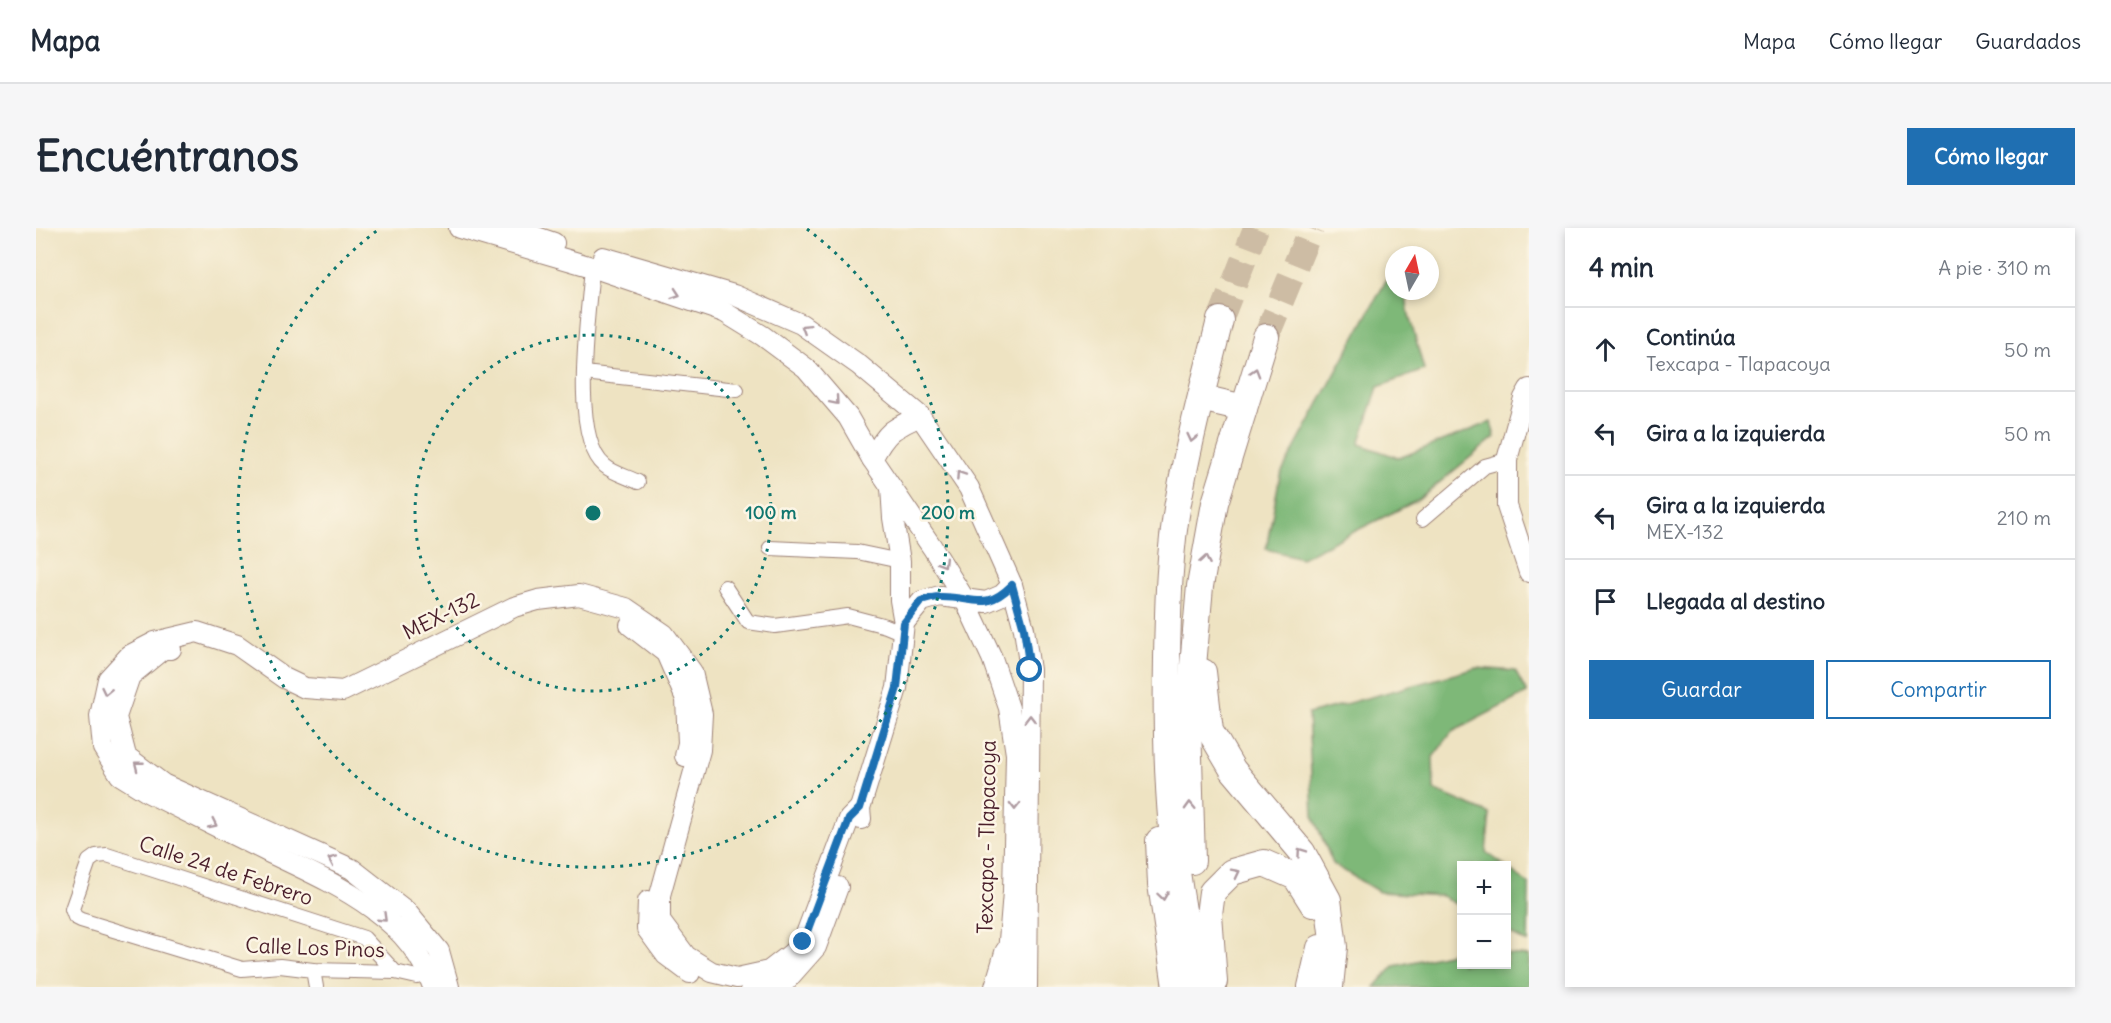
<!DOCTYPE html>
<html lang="es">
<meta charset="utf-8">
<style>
body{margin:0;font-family:Delius,sans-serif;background:#f6f6f7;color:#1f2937}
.controls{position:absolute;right:18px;bottom:18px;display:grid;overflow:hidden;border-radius:0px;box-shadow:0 3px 9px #0003}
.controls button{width:54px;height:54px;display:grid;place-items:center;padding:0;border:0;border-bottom:2px solid #e0e1e3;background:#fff;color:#1f2937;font:30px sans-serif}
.compass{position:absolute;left:1349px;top:18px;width:54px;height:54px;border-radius:50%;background:#fff;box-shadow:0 3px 9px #0003;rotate:9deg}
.stop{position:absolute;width:18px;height:18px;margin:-14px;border:4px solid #1f6fb2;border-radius:50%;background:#fff}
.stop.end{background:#1f6fb2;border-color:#fff;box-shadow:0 2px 6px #0008}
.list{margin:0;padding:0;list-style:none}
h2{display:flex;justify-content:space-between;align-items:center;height:78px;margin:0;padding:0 24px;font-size:26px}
h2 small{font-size:20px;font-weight:400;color:#747a83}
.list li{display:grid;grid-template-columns:39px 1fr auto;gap:18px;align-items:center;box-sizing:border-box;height:84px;padding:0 24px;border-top:2px solid #e0e1e3}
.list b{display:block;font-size:22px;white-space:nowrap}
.list p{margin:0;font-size:20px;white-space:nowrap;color:#747a83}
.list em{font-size:20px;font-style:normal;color:#747a83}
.actions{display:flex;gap:12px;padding:18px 24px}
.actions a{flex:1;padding:14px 0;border:2px solid #1f6fb2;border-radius:0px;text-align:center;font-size:21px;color:#1f6fb2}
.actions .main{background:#1f6fb2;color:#fff}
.icon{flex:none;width:33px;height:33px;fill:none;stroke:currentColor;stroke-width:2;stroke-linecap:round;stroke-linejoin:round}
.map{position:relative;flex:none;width:1493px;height:759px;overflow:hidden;border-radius:0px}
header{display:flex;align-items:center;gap:36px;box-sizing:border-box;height:84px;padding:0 30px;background:#fff;border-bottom:2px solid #e0e1e3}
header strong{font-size:28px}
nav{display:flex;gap:33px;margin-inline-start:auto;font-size:21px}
.intro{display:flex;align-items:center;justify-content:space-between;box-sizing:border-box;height:144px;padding:0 36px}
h1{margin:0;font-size:42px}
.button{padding:15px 27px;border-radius:0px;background:#1f6fb2;color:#fff;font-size:21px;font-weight:700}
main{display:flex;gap:36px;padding:0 36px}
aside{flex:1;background:#fff;border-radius:0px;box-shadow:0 3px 9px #0003}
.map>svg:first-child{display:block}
.forest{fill:#7eb878;stroke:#646c52;stroke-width:1.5}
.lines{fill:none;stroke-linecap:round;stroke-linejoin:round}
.highway-tunnel{stroke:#cdbca4;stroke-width:26;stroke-dasharray:26 13;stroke-linecap:butt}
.street-casing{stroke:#9c8176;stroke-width:16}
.secondary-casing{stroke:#9c8176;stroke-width:22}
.highway-casing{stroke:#9c8176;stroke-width:28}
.street{stroke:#fff;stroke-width:14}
.secondary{stroke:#fff;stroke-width:20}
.highway{stroke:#fff;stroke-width:26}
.oneway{stroke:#ae9aa0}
.route{stroke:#1f6fb2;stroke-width:8}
.ring{fill:none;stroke:#0f766e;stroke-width:3;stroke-dasharray:3 6}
.labels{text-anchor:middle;stroke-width:5;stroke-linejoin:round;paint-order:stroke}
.street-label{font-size:21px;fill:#4a1f2b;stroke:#fcf5e5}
.centre{fill:#0f766e;stroke:#fcf5e5;stroke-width:3}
.ring-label{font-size:18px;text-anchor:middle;font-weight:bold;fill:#0f766e;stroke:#fcf5e5;stroke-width:5;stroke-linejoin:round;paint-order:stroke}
</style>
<header>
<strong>Mapa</strong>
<nav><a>Mapa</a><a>Cómo llegar</a><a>Guardados</a></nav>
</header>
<div class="intro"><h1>Encuéntranos</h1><a class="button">Cómo llegar</a></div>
<main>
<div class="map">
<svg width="1493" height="759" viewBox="0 0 1493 759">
<rect width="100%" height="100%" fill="#fcf5e5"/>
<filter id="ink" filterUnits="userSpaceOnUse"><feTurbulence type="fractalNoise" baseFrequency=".0167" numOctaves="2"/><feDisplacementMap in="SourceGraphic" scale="12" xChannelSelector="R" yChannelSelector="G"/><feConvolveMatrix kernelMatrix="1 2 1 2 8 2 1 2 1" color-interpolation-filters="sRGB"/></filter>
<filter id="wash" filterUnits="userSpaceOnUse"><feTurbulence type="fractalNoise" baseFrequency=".008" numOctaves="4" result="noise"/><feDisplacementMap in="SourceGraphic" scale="24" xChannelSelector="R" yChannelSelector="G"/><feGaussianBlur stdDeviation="1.35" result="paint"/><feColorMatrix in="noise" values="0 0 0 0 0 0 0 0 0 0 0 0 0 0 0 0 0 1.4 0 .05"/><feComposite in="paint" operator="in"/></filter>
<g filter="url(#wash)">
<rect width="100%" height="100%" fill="#eee3c2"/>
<g class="forest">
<polygon points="1352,49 1358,49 1358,63 1370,63 1372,83 1388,142 1342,159 1323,216 1363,230 1455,194 1459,209 1382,272 1265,330 1230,321 1244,247"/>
<polygon points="1441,440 1479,443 1491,465 1416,504 1397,529 1398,562 1454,586 1450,624 1468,637 1426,638 1425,679 1406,668 1343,664 1297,636 1277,588 1272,486"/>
<polygon points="1470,640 1493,656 1492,715 1471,704"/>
<polygon points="1425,723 1426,736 1470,736 1471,726 1493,728 1493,759 1339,759 1358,738"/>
</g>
</g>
<g filter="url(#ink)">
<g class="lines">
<g class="highway-tunnel">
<polyline points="1184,92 1220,0"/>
<polyline points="1230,109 1275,0"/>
</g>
<defs>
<g id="street">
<path d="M 556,39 C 553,83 533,209 569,238 C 577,245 592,249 602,254"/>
<polyline points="548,145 701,162"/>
<polyline points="1387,291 1449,238 1471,232"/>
<polyline points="734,320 821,324 864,333"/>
<polyline points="689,359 712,394 739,398 812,388 850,398 867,405"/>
<polyline points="277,742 280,759"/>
<polyline points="359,744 328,710 71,627 60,628 53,633 36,681 39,689 45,692 206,741 244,738 277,742 359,744 381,749"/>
</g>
<g id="secondary">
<polyline points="423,0 556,39 688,84 727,108 770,140 812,189 836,231 896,319 929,372 956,430 973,480 980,526 977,664 972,725 975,759"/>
<polyline points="474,0 518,15"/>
<polyline points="567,29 698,67 765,96 823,137 884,188 933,260 976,357 988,401 994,442 991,759"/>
<polyline points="1493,161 1488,170 1471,232 1471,278 1493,344"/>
<path d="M 836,231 C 851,203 856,201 884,188"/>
<polyline points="868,395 886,373 904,368 950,374 966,367 976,357"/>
<polyline points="594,397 630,425 650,471 652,515 649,528"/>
<polyline points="135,421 127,421 94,448 80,489 90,528 127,556 316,641 370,683 403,723 413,759"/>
<polyline points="825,591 824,580 861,460 868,395 864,372 864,333 857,290 855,259"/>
<polyline points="612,673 611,701 630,727 654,745"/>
<path d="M 397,759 C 373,685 292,653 228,622 C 190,603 152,584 113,565 L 84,547 L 67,520 L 64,488 L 72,451 L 94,427 L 119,414 L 161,404 L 201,417 L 248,450 L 269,460 L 307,463 L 478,379 L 502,372 L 543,367 L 590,380 L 628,406 L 656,444 L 666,486 L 664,522 L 624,667 L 624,693 L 650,728 L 676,744 L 701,750 L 733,743 L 755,726 L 767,714 L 813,591 L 824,580"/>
<polyline points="715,759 748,755 780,719 802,659"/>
</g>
<g id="highway">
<polyline points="1165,170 1208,180"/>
<polyline points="1167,444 1174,503 1197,542 1266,624 1292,672 1298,719 1294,759"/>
<polyline points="1123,613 1125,656 1140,759"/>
<polyline points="1156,633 1152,495 1164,358 1179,275 1230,109"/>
<polyline points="1178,754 1173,687 1176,664 1196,644 1228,635 1260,649 1277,676"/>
<polyline points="962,759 972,725"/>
<path d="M 1165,759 C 1134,653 1129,540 1131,431 C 1132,375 1133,319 1144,264 C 1154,206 1170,149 1184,92"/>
<polyline points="1275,759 1284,720"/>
</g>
</defs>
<use href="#street" class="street-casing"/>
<use href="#secondary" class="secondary-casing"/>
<use href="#highway" class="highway-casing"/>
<use href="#street" class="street"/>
<use href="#secondary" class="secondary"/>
<use href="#highway" class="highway"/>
</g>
<defs><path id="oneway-chevron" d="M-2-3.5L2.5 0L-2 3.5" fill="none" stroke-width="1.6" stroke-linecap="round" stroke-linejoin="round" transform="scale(1.5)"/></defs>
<g class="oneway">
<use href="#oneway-chevron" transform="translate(640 66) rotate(19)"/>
<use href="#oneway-chevron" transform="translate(769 100) rotate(-148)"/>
<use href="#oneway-chevron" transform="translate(1219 144) rotate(-73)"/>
<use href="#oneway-chevron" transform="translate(799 173) rotate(49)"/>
<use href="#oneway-chevron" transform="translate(1156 210) rotate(103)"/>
<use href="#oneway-chevron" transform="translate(924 247) rotate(-124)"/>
<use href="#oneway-chevron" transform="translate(1169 332) rotate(-80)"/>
<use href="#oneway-chevron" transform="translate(907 335) rotate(58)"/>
<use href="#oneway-chevron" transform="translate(70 463) rotate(102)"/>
<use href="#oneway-chevron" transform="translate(994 491) rotate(-90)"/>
<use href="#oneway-chevron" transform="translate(102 537) rotate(-142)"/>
<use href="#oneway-chevron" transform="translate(979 578) rotate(91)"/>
<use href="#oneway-chevron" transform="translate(1154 578) rotate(-92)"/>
<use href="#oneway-chevron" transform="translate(177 596) rotate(26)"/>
<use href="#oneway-chevron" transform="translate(1265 624) rotate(-125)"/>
<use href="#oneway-chevron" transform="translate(296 632) rotate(-156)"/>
<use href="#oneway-chevron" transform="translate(1200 645) rotate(-27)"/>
<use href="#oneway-chevron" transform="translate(1127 668) rotate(82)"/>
<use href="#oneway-chevron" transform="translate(347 690) rotate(44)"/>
</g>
</g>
<g class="lines" filter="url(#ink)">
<path class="route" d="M 767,714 L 813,591 L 824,580 L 861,460 L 868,395 L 885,373 C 891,371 898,369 904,369 C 937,368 948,385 976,357 L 988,401 L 994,442"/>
</g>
<g class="ring">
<circle cx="557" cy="285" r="178"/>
<path d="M771 1A355 355 0 1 1 343 1"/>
</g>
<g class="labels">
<g class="street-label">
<text transform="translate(405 388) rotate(-26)" y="7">MEX-132</text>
<text transform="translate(951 609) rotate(-89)" y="7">Texcapa - Tlapacoya</text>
<text transform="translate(190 643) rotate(18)" y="7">Calle 24 de Febrero</text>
<text transform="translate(279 720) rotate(2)" y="7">Calle Los Pinos</text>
</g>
</g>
<circle cx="557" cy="285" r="9" class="centre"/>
<g class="ring-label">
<text x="735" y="291">100 m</text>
<text x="912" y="291">200 m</text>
</g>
</svg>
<div class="controls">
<button>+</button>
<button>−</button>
</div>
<svg class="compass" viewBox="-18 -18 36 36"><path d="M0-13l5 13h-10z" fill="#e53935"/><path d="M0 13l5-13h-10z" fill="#747a83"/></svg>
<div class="stop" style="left:994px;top:442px"></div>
<div class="stop end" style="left:767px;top:714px"></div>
</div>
<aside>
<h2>4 min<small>A pie · 310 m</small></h2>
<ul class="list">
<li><svg class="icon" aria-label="ahead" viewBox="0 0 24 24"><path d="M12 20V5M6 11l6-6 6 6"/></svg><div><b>Continúa</b><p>Texcapa - Tlapacoya</p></div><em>50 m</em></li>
<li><svg class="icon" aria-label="left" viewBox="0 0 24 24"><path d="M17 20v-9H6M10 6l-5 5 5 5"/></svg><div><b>Gira a la izquierda</b></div><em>50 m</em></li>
<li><svg class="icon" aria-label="left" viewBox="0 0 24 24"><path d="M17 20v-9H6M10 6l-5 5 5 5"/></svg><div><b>Gira a la izquierda</b><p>MEX-132</p></div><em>210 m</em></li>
<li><svg class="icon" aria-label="arrive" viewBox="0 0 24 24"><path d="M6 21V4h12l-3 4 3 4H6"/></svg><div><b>Llegada al destino</b></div></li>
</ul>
<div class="actions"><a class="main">Guardar</a><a>Compartir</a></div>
</aside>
</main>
